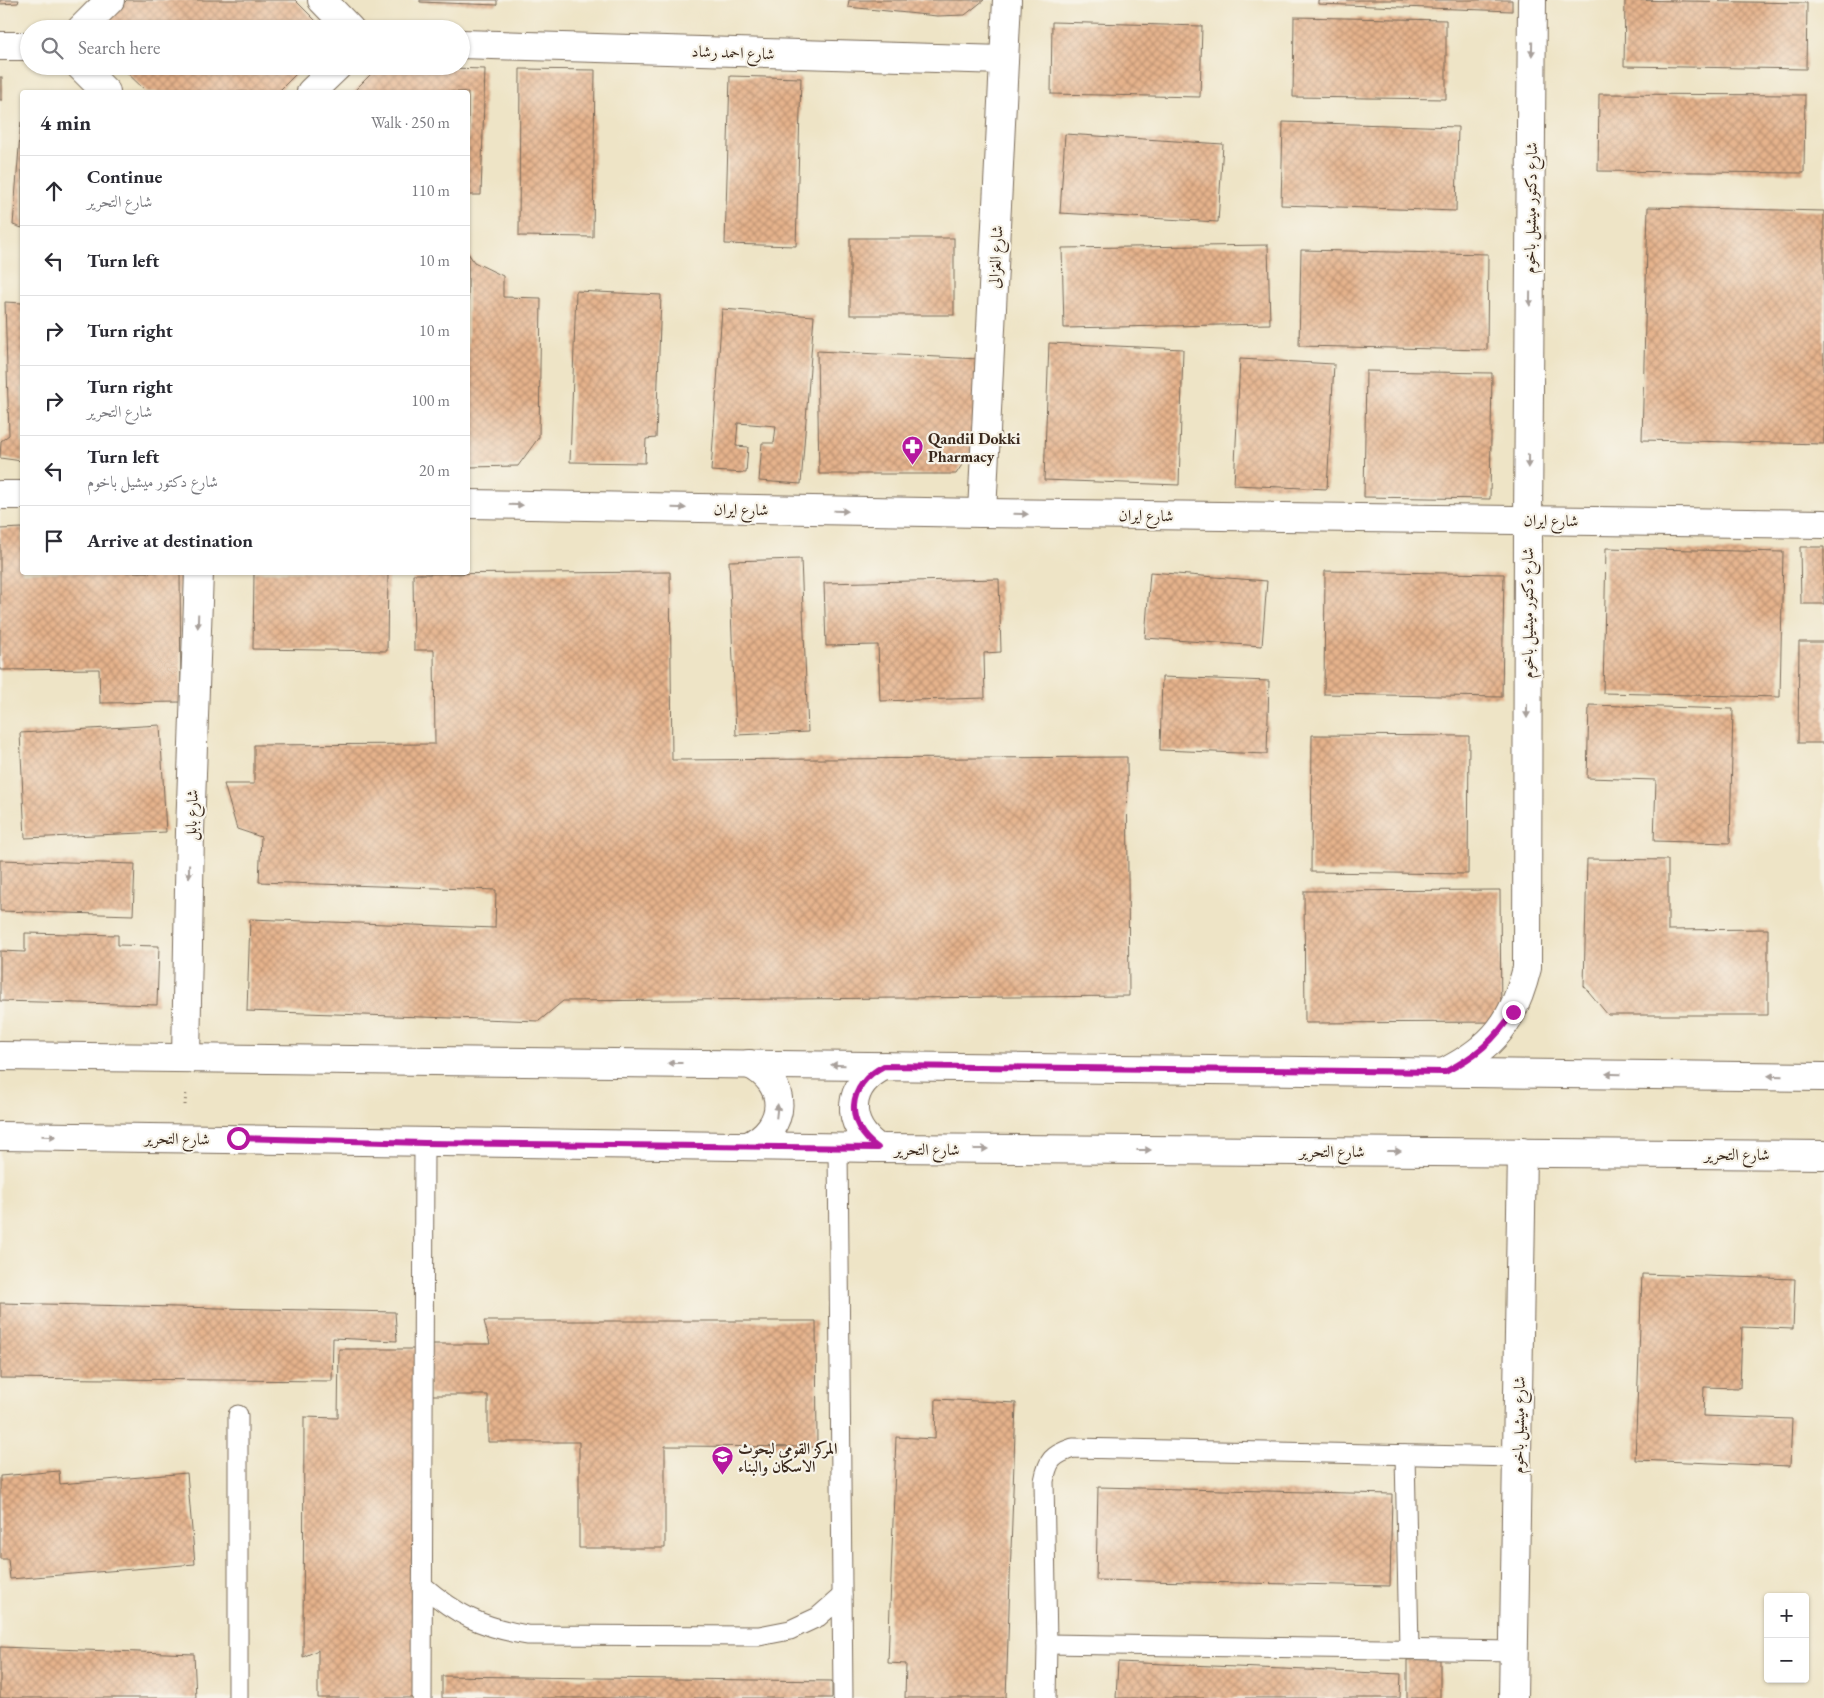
<!DOCTYPE html>
<meta charset="utf-8">
<style>
body{margin:0;font-family:"EB Garamond",Amiri,serif;background:#f2f2f3;color:#2b2b33}
.controls{position:absolute;right:15px;bottom:15px;display:grid;overflow:hidden;border-radius:5px;box-shadow:0 1px 4px #0004}
.controls button{width:45px;height:45px;display:grid;place-items:center;padding:0;border:0;border-bottom:1px solid #e1e1e2;background:#fff;color:#2b2b33;font:25px sans-serif}
.stop{position:absolute;width:15px;height:15px;margin:-11px;border:4px solid #b5179e;border-radius:50%;background:#fff}
.stop.end{background:#b5179e;border-color:#fff;box-shadow:0 1px 5px #0008}
.list{margin:0;padding:0;list-style:none}
h2{display:flex;justify-content:space-between;align-items:center;height:65px;margin:0;padding:0 20px;font-size:21px}
h2 small{font-size:16px;font-weight:400;color:#7c7c81}
.list li{display:grid;grid-template-columns:32px 1fr auto;gap:15px;align-items:center;box-sizing:border-box;height:70px;padding:0 20px;border-top:1px solid #e1e1e2}
.list b{display:block;font-size:19px;white-space:nowrap}
.list p{margin:0;font-size:16px;white-space:nowrap;color:#7c7c81}
.list em{font-size:16px;font-style:normal;color:#7c7c81}
.icon{flex:none;width:28px;height:28px;fill:none;stroke:currentColor;stroke-width:2;stroke-linecap:round;stroke-linejoin:round}
.map{position:relative;flex:none;width:1824px;height:1698px;overflow:hidden}
.search{position:absolute;background:#fff;box-shadow:0 1px 4px #0004;left:20px;top:20px;width:450px;height:55px;display:flex;align-items:center;gap:12px;box-sizing:border-box;padding:0 18px;border-radius:28px;color:#7c7c81;font-size:19px}
.panel{position:absolute;background:#fff;box-shadow:0 1px 4px #0004;left:20px;top:90px;width:450px;height:485px;border-radius:5px}
.map>svg:first-child{display:block}
.building{fill:url(#building-cross-hatch)}
.lines{fill:none;stroke-linecap:round;stroke-linejoin:round}
.service-casing{stroke:#7a6b59;stroke-width:21}
.minor-casing{stroke:#7a6b59;stroke-width:30}
.primary-casing{stroke:#7a6b59;stroke-width:30}
.path{stroke:#7a6b59;stroke-width:3;stroke-dasharray:1 4;stroke-linecap:butt}
.service{stroke:#fff;stroke-width:19}
.minor{stroke:#fff;stroke-width:28}
.primary{stroke:#fff;stroke-width:28}
.oneway{fill:#a79f9a}
.route{stroke:#b5179e;stroke-width:6}
.labels{text-anchor:middle;stroke-width:4.5;stroke-linejoin:round;paint-order:stroke}
.street-label{font-size:16px;fill:#3b2a1e;stroke:#f7f3e8}
.poi-label{font-size:16px;font-weight:bold;fill:#3b2a1e;stroke:#f7f3e8;text-anchor:start}
</style>
<div class="map">
<svg width="1824" height="1698" viewBox="0 0 1824 1698">
<defs>
<pattern id="building-cross-hatch" width="8" height="8" patternUnits="userSpaceOnUse" patternTransform="scale(1.25)"><rect width="8" height="8" fill="#e6b38c"/><path d="M0 0l8 8M0 8l8-8" fill="none" stroke="#bc9272"/></pattern>
</defs>
<rect width="100%" height="100%" fill="#f7f3e8"/>
<filter id="ink" filterUnits="userSpaceOnUse"><feTurbulence type="fractalNoise" baseFrequency=".02" numOctaves="2"/><feDisplacementMap in="SourceGraphic" scale="10" xChannelSelector="R" yChannelSelector="G"/><feConvolveMatrix kernelMatrix="1 2 1 2 8 2 1 2 1" color-interpolation-filters="sRGB"/></filter>
<filter id="wash" filterUnits="userSpaceOnUse"><feTurbulence type="fractalNoise" baseFrequency=".0096" numOctaves="4" result="noise"/><feDisplacementMap in="SourceGraphic" scale="20" xChannelSelector="R" yChannelSelector="G"/><feGaussianBlur stdDeviation="1.12" result="paint"/><feColorMatrix in="noise" values="0 0 0 0 0 0 0 0 0 0 0 0 0 0 0 0 0 1.4 0 .05"/><feComposite in="paint" operator="in"/></filter>
<g filter="url(#wash)">
<rect width="100%" height="100%" fill="#eee4c6"/>
<g id="blocks">
<g class="building">
<polygon points="0,0 19,0 18,3 0,4"/>
<polygon points="127,0 295,0 324,29 98,29"/>
<polygon points="420,0 497,0 497,5 420,2"/>
<polygon points="849,0 984,0 965,15 937,16 848,7"/>
<polygon points="1318,0 1512,0 1512,11 1318,4"/>
<polygon points="1625,0 1807,3 1806,69 1624,66"/>
<polygon points="1294,17 1446,20 1446,99 1293,97"/>
<polygon points="1052,22 1202,26 1200,97 1051,94"/>
<polygon points="120,66 304,66 278,92 147,92"/>
<polygon points="379,66 485,69 481,195 468,195 468,92 353,92"/>
<polygon points="520,69 595,70 593,237 519,236"/>
<polygon points="730,76 801,78 796,246 725,244"/>
<rect x="0" y="77" width="2" height="23"/>
<polygon points="1599,94 1805,95 1804,173 1598,171"/>
<polygon points="21,122 22,122 22,228 13,225"/>
<polygon points="1283,122 1458,127 1456,211 1281,205"/>
<polygon points="1065,134 1223,144 1218,222 1060,213"/>
<polygon points="1648,207 1824,211 1824,444 1642,440"/>
<rect x="850" y="238" width="104" height="77"/>
<polygon points="1268,245 1270,324 1064,328 1062,248"/>
<polygon points="1301,250 1488,254 1487,350 1299,346"/>
<polygon points="468,253 474,262 503,276 503,297 541,298 539,437 518,466 468,467"/>
<polygon points="576,291 661,295 656,438 646,439 645,463 570,462"/>
<polygon points="5,302 22,303 22,461 0,458 1,441 9,435"/>
<polygon points="722,309 814,316 801,484 759,481 762,443 774,443 776,426 738,423 736,446 748,447 746,473 711,471"/>
<polygon points="1049,343 1183,349 1179,485 1044,480"/>
<polygon points="817,351 979,359 976,443 956,474 819,474"/>
<polygon points="1240,359 1334,364 1327,489 1234,485"/>
<polygon points="1366,371 1492,373 1490,499 1364,497"/>
<polygon points="22,528 22,572 180,572 181,702 100,703 99,669 0,670 0,529"/>
<polygon points="1800,547 1824,547 1824,604 1801,604"/>
<polygon points="1606,548 1783,552 1780,697 1603,693"/>
<polygon points="801,559 808,732 736,735 729,561"/>
<polygon points="1325,571 1504,574 1502,697 1324,694"/>
<polygon points="254,572 388,572 387,651 253,649"/>
<polygon points="670,572 672,760 1127,757 1129,996 563,1001 539,1021 247,1011 250,919 495,928 496,890 259,882 261,837 237,829 224,784 254,784 254,745 435,744 434,650 414,650 413,574"/>
<polygon points="1150,572 1267,581 1262,646 1145,638"/>
<polygon points="999,579 1001,652 984,653 985,698 880,701 878,645 826,646 824,583"/>
<polygon points="1799,642 1824,642 1824,743 1798,743"/>
<polygon points="1162,677 1269,681 1267,754 1160,750"/>
<polygon points="1589,705 1733,709 1730,843 1654,841 1656,780 1587,778"/>
<polygon points="160,725 166,832 25,838 20,733"/>
<polygon points="1312,735 1469,736 1468,874 1311,872"/>
<polygon points="1587,859 1668,860 1668,930 1768,929 1768,1015 1608,1015 1584,986"/>
<polygon points="0,860 135,864 133,915 0,911"/>
<polygon points="1500,890 1501,1022 1305,1023 1304,891"/>
<polygon points="25,933 118,935 118,945 159,946 157,1005 0,1001 0,951 25,952"/>
<polygon points="1642,1274 1795,1279 1793,1329 1742,1327 1740,1388 1704,1387 1703,1416 1792,1419 1790,1466 1635,1460"/>
<polygon points="0,1303 395,1312 397,1341 333,1338 332,1381 0,1378"/>
<polygon points="484,1321 816,1321 817,1447 665,1446 665,1548 579,1548 579,1442 488,1442 488,1395 429,1395 429,1344 490,1344"/>
<polygon points="339,1349 417,1349 415,1698 318,1698 318,1650 303,1657 304,1417 338,1418"/>
<polygon points="936,1399 1016,1403 1006,1698 905,1698 906,1664 888,1663 896,1437 935,1439"/>
<polygon points="59,1471 60,1484 187,1473 195,1564 10,1579 8,1559 0,1559 0,1476"/>
<polygon points="1098,1487 1392,1494 1390,1586 1096,1580"/>
<polygon points="0,1647 194,1654 196,1698 0,1698"/>
<polygon points="1440,1659 1440,1698 1407,1698 1407,1660"/>
<polygon points="1118,1662 1401,1674 1400,1698 1116,1698"/>
<polygon points="442,1676 832,1681 832,1698 442,1698"/>
</g>
</g>
</g>
<g filter="url(#ink)">
<use href="#blocks" fill-opacity="0" stroke="#7a6b59" stroke-width="1"/>
<g class="lines">
<defs>
<g id="service">
<polyline points="838,1148 843,1698"/>
<polyline points="1405,1455 1409,1649"/>
<path d="M 422,1585 C 457,1615 481,1627 527,1635 L 759,1636 L 790,1630 L 818,1617 L 842,1596"/>
<polyline points="1047,1644 1515,1651"/>
<polyline points="238,1698 238,1415"/>
<polyline points="422,1698 424,1143"/>
<path d="M 1046,1698 L 1047,1644 L 1044,1481 C 1048,1460 1052,1455 1073,1448 L 1517,1457"/>
</g>
<g id="minor">
<polyline points="322,0 350,29"/>
<polyline points="81,29 110,0"/>
<polyline points="461,44 1004,60"/>
<polyline points="0,46 29,46"/>
<polyline points="80,66 106,92"/>
<polyline points="311,92 338,66"/>
<polyline points="0,495 22,495"/>
<polyline points="468,504 982,513 1824,524"/>
<polyline points="982,513 1007,0"/>
<polyline points="186,1058 190,832 199,572"/>
<path d="M 1445,1072 C 1494,1047 1514,1021 1527,968 L 1528,520 L 1532,0"/>
<polyline points="1513,1698 1522,1152"/>
</g>
<g id="primary">
<polyline points="0,1056 1824,1077"/>
<polyline points="0,1136 878,1148 1824,1155"/>
<path d="M 748,1146 C 788,1127 789,1083 749,1064"/>
<path d="M 878,1148 C 844,1124 846,1085 884,1066"/>
</g>
</defs>
<use href="#service" class="service-casing"/>
<use href="#minor" class="minor-casing"/>
<use href="#primary" class="primary-casing"/>
<polyline class="path" points="185,1105 186,1092"/>
<use href="#service" class="service"/>
<use href="#minor" class="minor"/>
<use href="#primary" class="primary"/>
</g>
<defs><path id="oneway-solid" d="M-6-.8H1V-3.2L6.5 0L1 3.2V.8H-6Z" transform="scale(1.25)"/></defs>
<g class="oneway">
<use href="#oneway-solid" transform="translate(1532 49) rotate(91)"/>
<use href="#oneway-solid" transform="translate(1530 299) rotate(91)"/>
<use href="#oneway-solid" transform="translate(1528 461) rotate(91)"/>
<use href="#oneway-solid" transform="translate(516 505) rotate(1)"/>
<use href="#oneway-solid" transform="translate(679 508) rotate(1)"/>
<use href="#oneway-solid" transform="translate(841 511) rotate(1)"/>
<use href="#oneway-solid" transform="translate(1021 514) rotate(1)"/>
<use href="#oneway-solid" transform="translate(198 621) rotate(92)"/>
<use href="#oneway-solid" transform="translate(1527 711) rotate(90)"/>
<use href="#oneway-solid" transform="translate(189 871) rotate(91)"/>
<use href="#oneway-solid" transform="translate(675 1063) rotate(-180)"/>
<use href="#oneway-solid" transform="translate(838 1065) rotate(-179)"/>
<use href="#oneway-solid" transform="translate(1613 1074) rotate(-179)"/>
<use href="#oneway-solid" transform="translate(1775 1076) rotate(-179)"/>
<use href="#oneway-solid" transform="translate(777 1111) rotate(-84)"/>
<use href="#oneway-solid" transform="translate(49 1136) rotate(1)"/>
<use href="#oneway-solid" transform="translate(981 1149)"/>
<use href="#oneway-solid" transform="translate(1144 1150)"/>
<use href="#oneway-solid" transform="translate(1394 1151)"/>
</g>
</g>
<g class="lines" filter="url(#ink)">
<path class="route" d="M 238,1138 L 424,1143 L 878,1148 C 844,1124 846,1085 884,1066 L 1445,1072 C 1476,1056 1494,1041 1513,1012"/>
</g>
<defs>
<symbol id="pharmacy-pin" viewBox="-11 -11 22 30"><path d="M0 17L-7.5 6A9.5 9.5 0 1 1 7.5 6Z" fill="#b5179e" stroke="#f7f3e8"/><path d="M-2-6h4v4h4v4h-4v4h-4v-4h-4v-4h4Z" fill="#fff"/></symbol>
<symbol id="university-pin" viewBox="-11 -11 22 30"><path d="M0 17L-7.5 6A9.5 9.5 0 1 1 7.5 6Z" fill="#b5179e" stroke="#f7f3e8"/><path d="M0-5L7-2L0 1L-7-2ZM-4 1L0 2.5L4 1V4Q0 6-4 4Z" fill="#fff"/></symbol>
</defs>
<g fill-rule="evenodd">
<use href="#pharmacy-pin" x="900" y="434" width="25" height="34"/>
<use href="#university-pin" x="710" y="1444" width="25" height="34"/>
</g>
<g class="labels">
<g class="street-label">
<text transform="translate(733 52) rotate(2)" y="6">شارع احمد رشاد</text>
<text transform="translate(1530 208) rotate(-89)" y="6">شارع دكتور ميشيل باخوم</text>
<text transform="translate(995 257) rotate(-87)" y="6">شارع الغزالى</text>
<text transform="translate(741 509) rotate(1)" y="6">شارع ايران</text>
<text transform="translate(1146 515) rotate(1)" y="6">شارع ايران</text>
<text transform="translate(1551 520) rotate(1)" y="6">شارع ايران</text>
<text transform="translate(1527 613) rotate(-90)" y="6">شارع دكتور ميشيل باخوم</text>
<text transform="translate(191 815) rotate(-88)" y="6">شارع بابل</text>
<text transform="translate(177 1138) rotate(1)" y="6">شارع التحرير</text>
<text x="927" y="1155">شارع التحرير</text>
<text x="1332" y="1157">شارع التحرير</text>
<text x="1737" y="1160">شارع التحرير</text>
<text transform="translate(1518 1425) rotate(-89)" y="6">شارع ميشيل باخوم</text>
</g>
<g class="poi-label">
<text x="928" y="444">Qandil Dokki<tspan x="928" dy="18">Pharmacy</tspan></text>
<text x="738" y="1454">المركز القومي لبحوث<tspan x="738" dy="18">الاسكان والبناء</tspan></text>
</g>
</g>
</svg>
<div class="controls">
<button>+</button>
<button>−</button>
</div>
<div class="stop" style="left:238px;top:1138px"></div>
<div class="stop end" style="left:1513px;top:1012px"></div>
<div class="search"><svg class="icon" aria-label="search" viewBox="0 0 24 24"><circle cx="10" cy="10" r="6"/><path d="M15 15l6 6"/></svg>Search here</div>
<section class="panel">
<h2>4 min<small>Walk · 250 m</small></h2>
<ul class="list">
<li><svg class="icon" aria-label="ahead" viewBox="0 0 24 24"><path d="M12 20V5M6 11l6-6 6 6"/></svg><div><b>Continue</b><p>شارع التحرير</p></div><em>110 m</em></li>
<li><svg class="icon" aria-label="left" viewBox="0 0 24 24"><path d="M17 20v-9H6M10 6l-5 5 5 5"/></svg><div><b>Turn left</b></div><em>10 m</em></li>
<li><svg class="icon" aria-label="right" viewBox="0 0 24 24"><path d="M7 20v-9h11M14 6l5 5-5 5"/></svg><div><b>Turn right</b></div><em>10 m</em></li>
<li><svg class="icon" aria-label="right" viewBox="0 0 24 24"><path d="M7 20v-9h11M14 6l5 5-5 5"/></svg><div><b>Turn right</b><p>شارع التحرير</p></div><em>100 m</em></li>
<li><svg class="icon" aria-label="left" viewBox="0 0 24 24"><path d="M17 20v-9H6M10 6l-5 5 5 5"/></svg><div><b>Turn left</b><p>شارع دكتور ميشيل باخوم</p></div><em>20 m</em></li>
<li><svg class="icon" aria-label="arrive" viewBox="0 0 24 24"><path d="M6 21V4h12l-3 4 3 4H6"/></svg><div><b>Arrive at destination</b></div></li>
</ul>
</section>
</div>
